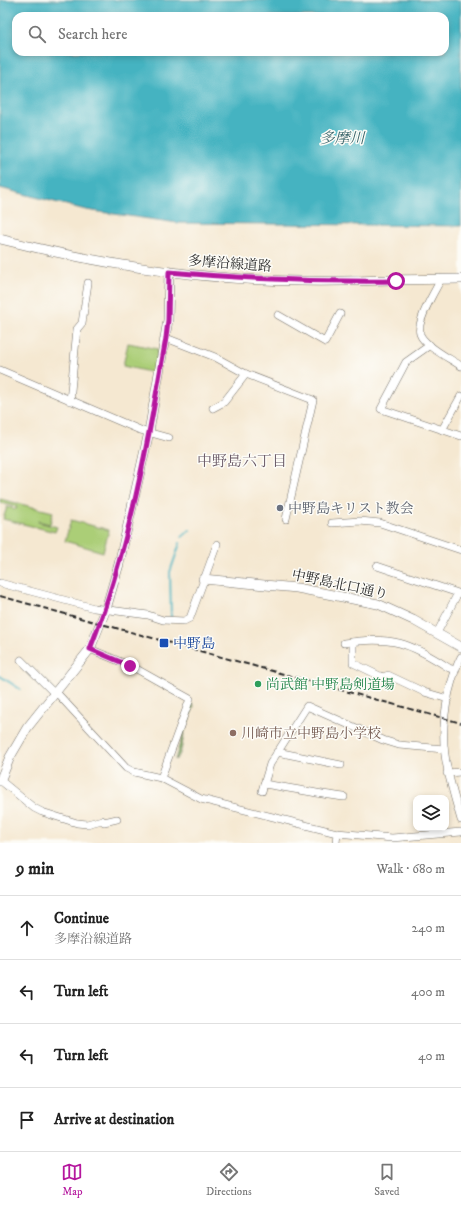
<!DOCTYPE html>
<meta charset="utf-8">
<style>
body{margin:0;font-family:"IM FELL DW Pica","Noto Serif JP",serif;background:#f2f2f2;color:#222}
.controls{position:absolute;right:12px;bottom:12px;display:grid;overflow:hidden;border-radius:8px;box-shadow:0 2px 6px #0003}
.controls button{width:36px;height:36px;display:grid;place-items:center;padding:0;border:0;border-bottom:1px solid #e0e0e0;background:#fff;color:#222;font:20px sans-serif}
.stop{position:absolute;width:12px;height:12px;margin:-9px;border:3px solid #b5179e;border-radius:50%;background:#fff}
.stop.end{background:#b5179e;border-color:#fff;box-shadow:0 1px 4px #0008}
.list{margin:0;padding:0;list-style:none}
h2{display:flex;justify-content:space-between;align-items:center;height:52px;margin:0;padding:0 16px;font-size:17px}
h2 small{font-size:13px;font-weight:400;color:#767676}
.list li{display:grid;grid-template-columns:26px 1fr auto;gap:12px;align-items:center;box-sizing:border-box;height:64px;padding:0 16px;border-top:1px solid #e0e0e0}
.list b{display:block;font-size:15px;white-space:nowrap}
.list p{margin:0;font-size:13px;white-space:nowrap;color:#767676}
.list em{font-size:13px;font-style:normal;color:#767676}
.icon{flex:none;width:22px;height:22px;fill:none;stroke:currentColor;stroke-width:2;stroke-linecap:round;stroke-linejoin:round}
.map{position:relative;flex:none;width:461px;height:843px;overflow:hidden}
.search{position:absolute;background:#fff;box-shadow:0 2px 6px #0003;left:12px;right:12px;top:12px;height:44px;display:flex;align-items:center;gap:10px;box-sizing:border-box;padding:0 14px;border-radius:12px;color:#767676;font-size:15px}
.sheet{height:308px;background:#fff}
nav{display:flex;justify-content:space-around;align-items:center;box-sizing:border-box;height:56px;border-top:1px solid #e0e0e0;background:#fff;font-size:11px;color:#767676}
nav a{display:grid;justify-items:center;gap:2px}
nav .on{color:#b5179e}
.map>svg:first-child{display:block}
.green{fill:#abce77;stroke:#6b7c51}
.forest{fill:#88b168;stroke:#5a6e4a}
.water{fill:#45b3c1;stroke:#386f76;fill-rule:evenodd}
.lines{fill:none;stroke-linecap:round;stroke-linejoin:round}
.stream{stroke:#45b3c1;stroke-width:2}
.minor-casing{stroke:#726d65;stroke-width:8}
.tertiary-casing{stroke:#726d65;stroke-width:10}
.minor{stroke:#fff;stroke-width:7}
.tertiary{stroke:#fff;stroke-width:9}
.rail{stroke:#2b2b2b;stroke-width:2;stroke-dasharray:6 3;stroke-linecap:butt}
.route{stroke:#b5179e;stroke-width:5}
.worship-dot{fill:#6b7280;stroke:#fdfcf7;stroke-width:1.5}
.transit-dot{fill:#1a4fb4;stroke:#fdfcf7;stroke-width:1.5}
.leisure-dot{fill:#2e9e5b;stroke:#fdfcf7;stroke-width:1.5}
.education-dot{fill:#8d6e63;stroke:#fdfcf7;stroke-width:1.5}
.labels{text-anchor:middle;stroke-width:3;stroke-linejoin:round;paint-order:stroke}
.street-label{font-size:14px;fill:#2b2b2b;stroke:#fdfcf7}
.worship-label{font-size:14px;fill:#5b616d;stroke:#fdfcf7;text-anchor:start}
.transit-label{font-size:14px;fill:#164399;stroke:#fdfcf7;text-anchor:start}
.leisure-label{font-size:14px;fill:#27864d;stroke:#fdfcf7;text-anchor:start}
.education-label{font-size:14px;fill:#785e54;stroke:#fdfcf7;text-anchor:start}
.water-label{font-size:15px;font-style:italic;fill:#356167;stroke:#fdfcf7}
.neighbourhood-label{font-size:15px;fill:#6a5a67;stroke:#fdfcf7}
</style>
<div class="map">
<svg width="461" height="843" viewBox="0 0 461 843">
<rect width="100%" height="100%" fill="#fdfcf7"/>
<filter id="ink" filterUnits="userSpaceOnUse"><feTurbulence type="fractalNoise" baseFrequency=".025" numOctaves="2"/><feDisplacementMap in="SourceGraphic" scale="8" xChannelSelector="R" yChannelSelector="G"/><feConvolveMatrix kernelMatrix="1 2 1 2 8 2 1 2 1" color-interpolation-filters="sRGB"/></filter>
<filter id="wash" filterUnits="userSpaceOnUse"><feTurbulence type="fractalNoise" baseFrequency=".012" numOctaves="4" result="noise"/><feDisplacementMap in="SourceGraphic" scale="16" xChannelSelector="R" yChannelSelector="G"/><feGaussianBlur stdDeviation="0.9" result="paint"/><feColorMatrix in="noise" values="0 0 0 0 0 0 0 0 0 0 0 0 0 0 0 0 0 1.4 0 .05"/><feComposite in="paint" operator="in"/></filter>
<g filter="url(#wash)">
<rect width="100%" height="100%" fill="#f5e8d1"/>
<g class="green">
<polygon points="128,343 158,349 154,373 123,366"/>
<polygon points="0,499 53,512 50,524 38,521 38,522 57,527 55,532 3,519 7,507 16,509 17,507 0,503"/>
<polygon points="71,520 109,530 103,552 65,541"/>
</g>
<path class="forest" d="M 193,704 L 194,706 C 191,714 188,722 185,731 C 182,738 183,755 175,760 L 191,705 Z"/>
<path class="water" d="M 0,0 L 461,0 L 461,226 L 178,223 L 86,210 L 0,188 ZM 16,16 L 445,16 L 445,52 L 16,52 Z"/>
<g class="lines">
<g class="stream">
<polyline points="182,537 190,530"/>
<polyline points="171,617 170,572 180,543"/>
<polyline points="0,676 20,689"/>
</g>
</g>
</g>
<g filter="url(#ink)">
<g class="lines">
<defs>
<g id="minor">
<path d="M 441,279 C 435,291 416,321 420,334 C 424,346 451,359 461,366"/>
<polyline points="278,315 325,342 340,314"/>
<polyline points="166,338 215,357 246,374 313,400 286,519"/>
<polyline points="430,345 406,362 381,409 461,436"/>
<polyline points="0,370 140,430 169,438"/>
<polyline points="70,401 77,329 82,323 88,283"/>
<polyline points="213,408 224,402 246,374"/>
<polyline points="442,430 461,396"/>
<polyline points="332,523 360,521 380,523 461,550"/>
<polyline points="377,566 458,593 437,633"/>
<polyline points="0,583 94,608 148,615 163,620 184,621 190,618 217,544"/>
<polyline points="353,642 353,663 380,676 384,677 388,675 424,692 448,699"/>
<path d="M 344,643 C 390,635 411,643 449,668 L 455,670"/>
<polyline points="90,649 133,667 190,699 161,778"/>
<path d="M 461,657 C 455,668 452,680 449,692 C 437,744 447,771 461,820"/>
<polyline points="21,660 55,694"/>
<polyline points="56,692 126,768 134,772 161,778 201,799 337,833 392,838 461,832"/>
<polyline points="277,752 341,765"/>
<polyline points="447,773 461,772"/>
<polyline points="0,780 34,808 42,812 77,823 87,824 102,820 104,822 117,819"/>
<path d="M 264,784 C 291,788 317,794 344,797"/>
<polyline points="262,791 270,764 307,706 383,740 399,745 444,749"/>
<polyline points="336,843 337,833"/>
</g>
<g id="tertiary">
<path d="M 0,239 C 98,264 198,280 300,281 C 354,282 407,279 461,279"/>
<polyline points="203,579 297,588 378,604 413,620 461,647"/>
<polyline points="0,781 10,757 27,728 90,649 106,609 119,564 149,432 168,320 169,272"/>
</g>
</defs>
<use href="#minor" class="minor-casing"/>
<use href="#tertiary" class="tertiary-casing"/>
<use href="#minor" class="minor"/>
<use href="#tertiary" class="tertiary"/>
<polyline class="rail" points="0,596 461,723"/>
</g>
</g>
<g class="lines" filter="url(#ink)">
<path class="route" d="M 130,666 L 90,649 C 129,549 148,444 166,338 L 168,320 L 169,272 C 245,279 320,282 396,281"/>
</g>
<circle class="worship-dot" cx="280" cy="508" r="4"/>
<rect class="transit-dot" x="159" y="638" width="10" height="10" rx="2"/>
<circle class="leisure-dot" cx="258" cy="684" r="4"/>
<circle class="education-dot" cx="233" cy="733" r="4"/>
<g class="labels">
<g class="street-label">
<text transform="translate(230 263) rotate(4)" y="5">多摩沿線道路</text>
<text transform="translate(340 584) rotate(12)" y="5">中野島北口通り</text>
</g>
<g class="worship-label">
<text x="288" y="513">中野島キリスト教会</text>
</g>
<g class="transit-label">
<text x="173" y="648">中野島</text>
</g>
<g class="leisure-label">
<text x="266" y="689">尚武館 中野島剣道場</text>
</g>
<g class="education-label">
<text x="241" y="738">川崎市立中野島小学校</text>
</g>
<g class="water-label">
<text x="342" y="143">多摩川</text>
</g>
<g class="neighbourhood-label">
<text x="242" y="466">中野島六丁目</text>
</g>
</g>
</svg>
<div class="controls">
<button><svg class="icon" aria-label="layers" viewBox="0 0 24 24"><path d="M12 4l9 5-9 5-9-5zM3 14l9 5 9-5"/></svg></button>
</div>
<div class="stop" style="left:396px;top:281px"></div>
<div class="stop end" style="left:130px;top:666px"></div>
<div class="search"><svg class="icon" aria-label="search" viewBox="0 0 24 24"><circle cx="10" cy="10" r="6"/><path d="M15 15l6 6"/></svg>Search here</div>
</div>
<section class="sheet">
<h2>9 min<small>Walk · 680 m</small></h2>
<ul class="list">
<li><svg class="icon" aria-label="ahead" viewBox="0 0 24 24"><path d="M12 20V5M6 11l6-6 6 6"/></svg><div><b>Continue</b><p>多摩沿線道路</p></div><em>240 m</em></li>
<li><svg class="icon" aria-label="left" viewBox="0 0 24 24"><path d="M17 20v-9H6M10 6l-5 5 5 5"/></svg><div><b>Turn left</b></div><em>400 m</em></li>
<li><svg class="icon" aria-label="left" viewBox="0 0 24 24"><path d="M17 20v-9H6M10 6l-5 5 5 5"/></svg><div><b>Turn left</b></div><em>40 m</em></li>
<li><svg class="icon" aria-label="arrive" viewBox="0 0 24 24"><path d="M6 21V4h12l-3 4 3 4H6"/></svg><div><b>Arrive at destination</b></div></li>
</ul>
</section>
<nav>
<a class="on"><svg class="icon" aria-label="map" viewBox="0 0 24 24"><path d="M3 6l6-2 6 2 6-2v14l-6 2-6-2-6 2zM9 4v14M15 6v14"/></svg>Map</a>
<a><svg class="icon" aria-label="directions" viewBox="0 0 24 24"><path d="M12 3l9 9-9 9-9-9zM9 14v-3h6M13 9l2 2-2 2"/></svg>Directions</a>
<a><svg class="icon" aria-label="saved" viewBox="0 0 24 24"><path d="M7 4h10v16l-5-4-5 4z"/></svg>Saved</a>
</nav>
